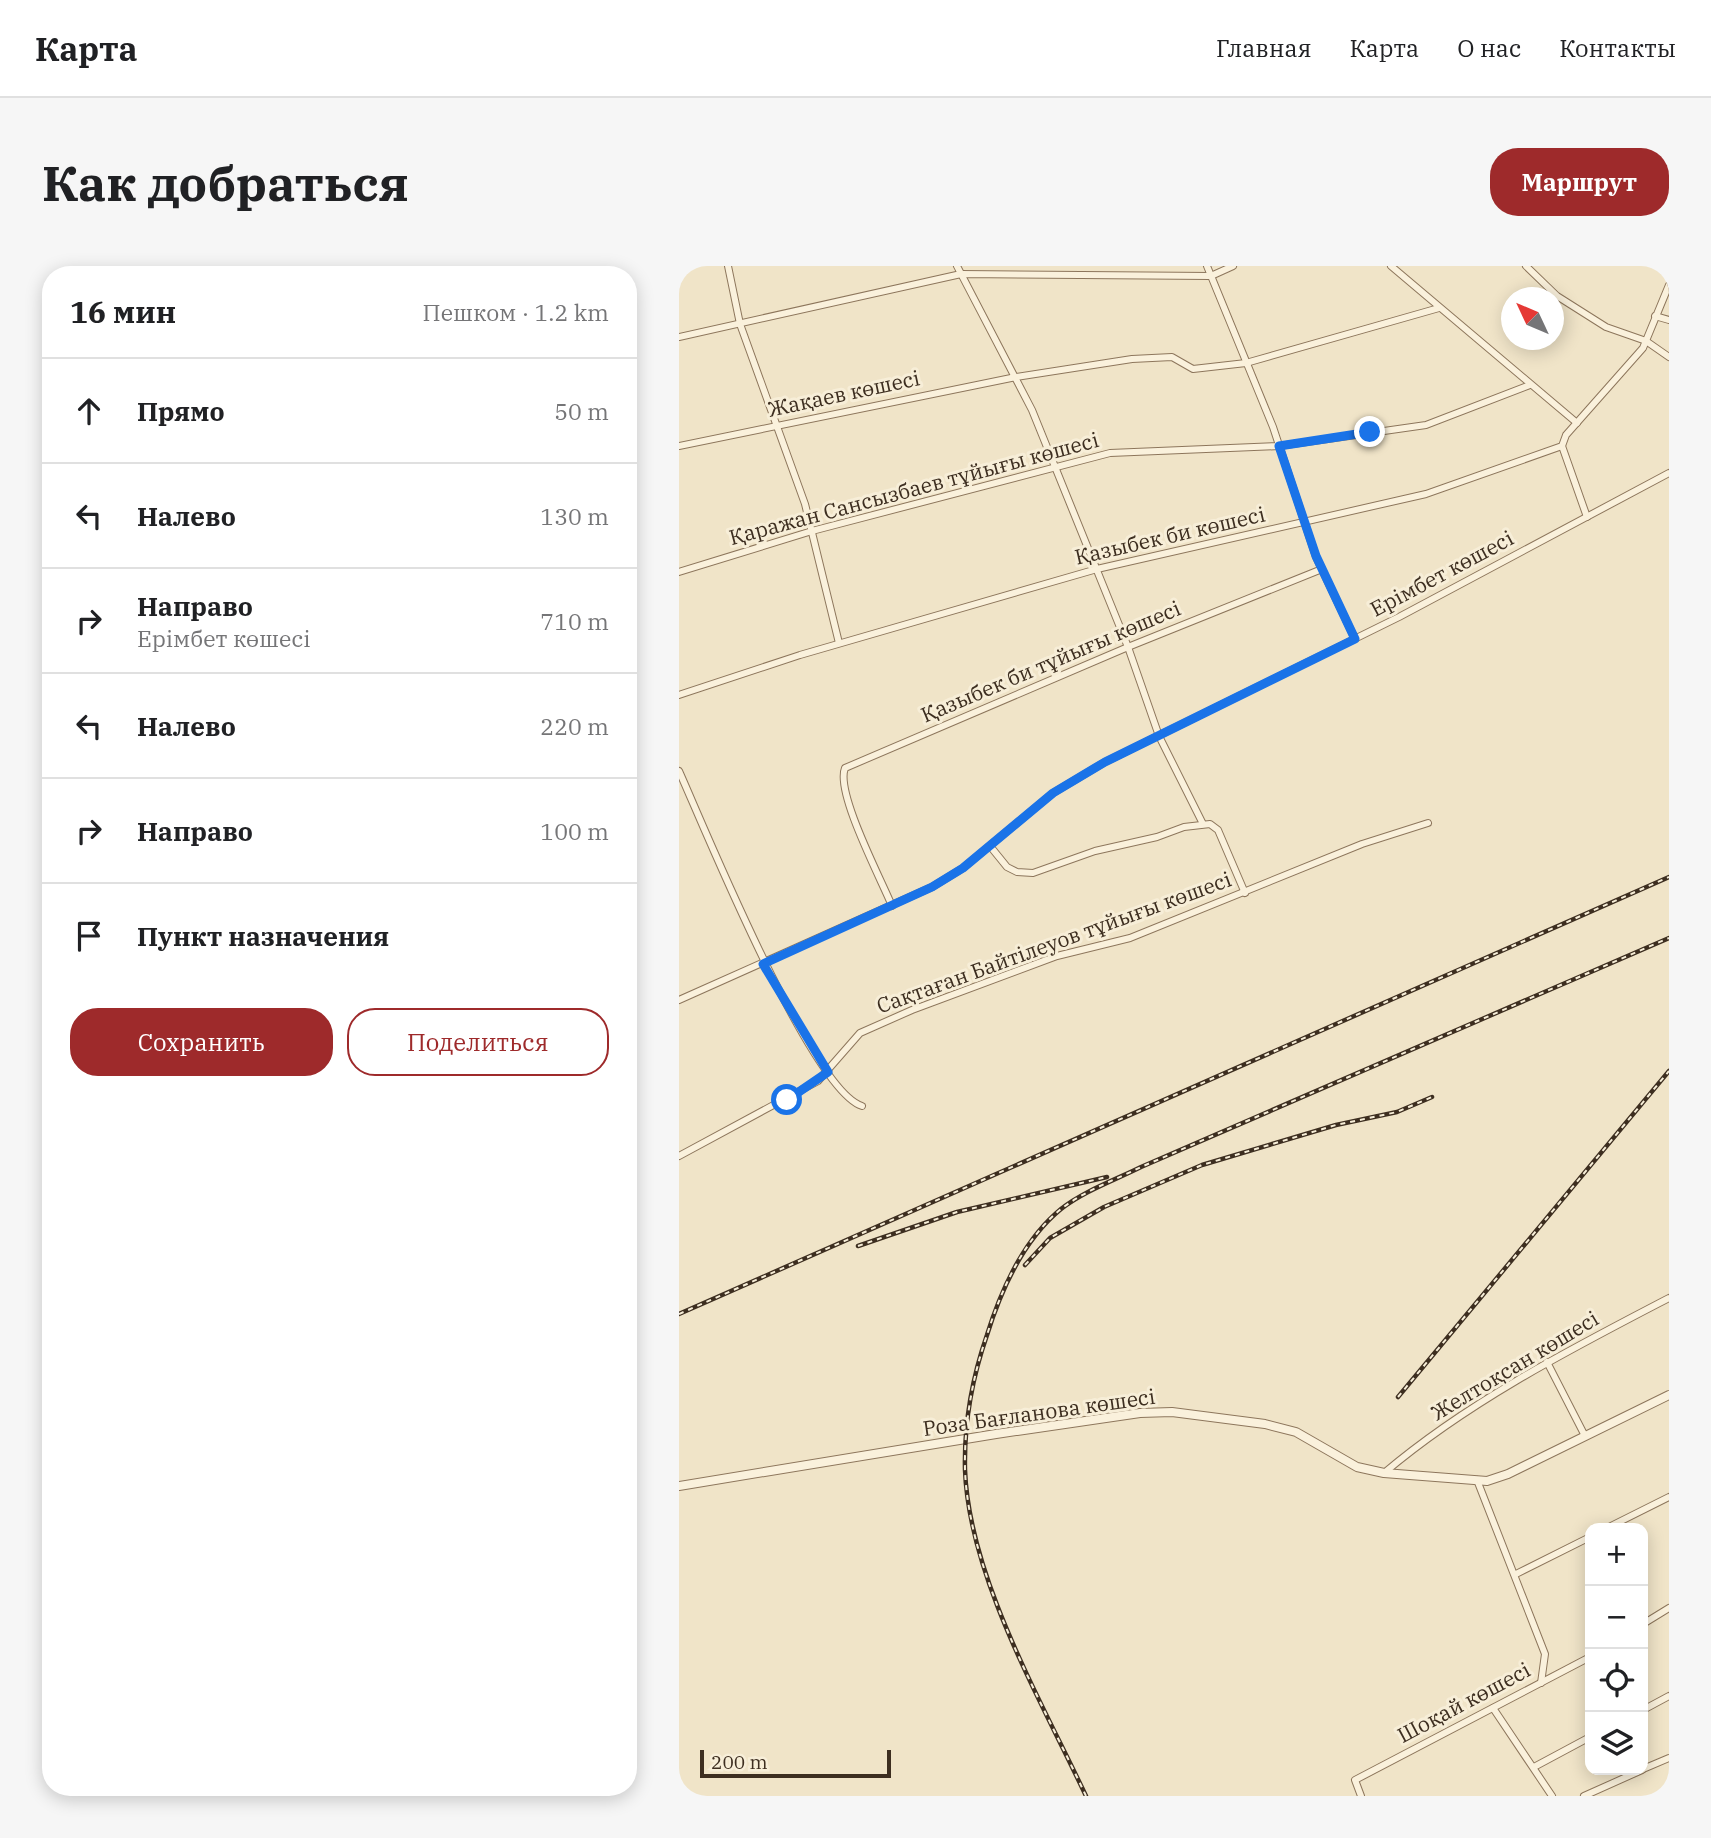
<!DOCTYPE html>
<html lang="ru">
<meta charset="utf-8">
<style>
body{margin:0;font-family:"IBM Plex Serif",serif;background:#f6f6f6;color:#202124}
.controls{position:absolute;right:21px;bottom:21px;display:grid;overflow:hidden;border-radius:14px;box-shadow:0 4px 18px #0003}
.controls button{width:63px;height:63px;display:grid;place-items:center;padding:0;border:0;border-bottom:2px solid #e0e0e0;background:#fff;color:#202124;font:35px sans-serif}
.compass{position:absolute;left:822px;top:21px;width:63px;height:63px;border-radius:50%;background:#fff;box-shadow:0 4px 18px #0003;rotate:314deg}
.scale{position:absolute;left:21px;bottom:18px;width:191px;box-sizing:border-box;padding-left:7px;border:4px solid #3d2e20;border-top:0;font-size:19px;line-height:24px;white-space:nowrap;color:#3d2e20;-webkit-text-stroke:5px #f7eed8;paint-order:stroke}
.stop{position:absolute;width:21px;height:21px;margin:-16px;border:5px solid #1a73e8;border-radius:50%;background:#fff}
.stop.end{background:#1a73e8;border-color:#fff;box-shadow:0 2px 7px #0008}
.list{margin:0;padding:0;list-style:none}
h2{display:flex;justify-content:space-between;align-items:center;height:91px;margin:0;padding:0 28px;font-size:30px}
h2 small{font-size:23px;font-weight:400;color:#757577}
.list li{display:grid;grid-template-columns:46px 1fr auto;gap:21px;align-items:center;box-sizing:border-box;height:105px;padding:0 28px;border-top:2px solid #e0e0e0}
.list b{display:block;font-size:26px;white-space:nowrap}
.list p{margin:0;font-size:23px;white-space:nowrap;color:#757577}
.list em{font-size:23px;font-style:normal;color:#757577}
.actions{display:flex;gap:14px;padding:21px 28px}
.actions a{flex:1;padding:16px 0;border:2px solid #9e2a2b;border-radius:28px;text-align:center;font-size:24px;color:#9e2a2b}
.actions .main{background:#9e2a2b;color:#fff}
.icon{flex:none;width:38px;height:38px;fill:none;stroke:currentColor;stroke-width:2;stroke-linecap:round;stroke-linejoin:round}
.map{position:relative;flex:none;width:990px;height:1530px;overflow:hidden;border-radius:28px}
header{display:flex;align-items:center;gap:42px;box-sizing:border-box;height:98px;padding:0 35px;background:#fff;border-bottom:2px solid #e0e0e0}
header strong{font-size:33px}
nav{display:flex;gap:38px;margin-inline-start:auto;font-size:24px}
.intro{display:flex;align-items:center;justify-content:space-between;box-sizing:border-box;height:168px;padding:0 42px}
h1{margin:0;font-size:49px}
.button{padding:18px 32px;border-radius:28px;background:#9e2a2b;color:#fff;font-size:24px;font-weight:700}
main{display:flex;gap:42px;padding:0 42px}
aside{flex:1;background:#fff;border-radius:28px;box-shadow:0 4px 18px #0003}
.map>svg:first-child{display:block}
.lines{fill:none;stroke-linecap:round;stroke-linejoin:round}
.minor-casing{stroke:#8d765c;stroke-width:8}
.tertiary-casing{stroke:#8d765c;stroke-width:10}
.minor{stroke:#faf1dc;stroke-width:6}
.tertiary{stroke:#faf1dc;stroke-width:8}
.rail-casing{stroke:#3d2e20;stroke-width:4.5}
.rail{stroke:#f7eed8;stroke-width:2;stroke-dasharray:5;stroke-linecap:butt}
.route{stroke:#1a73e8;stroke-width:9}
.labels{text-anchor:middle;stroke-width:6;stroke-linejoin:round;paint-order:stroke}
.street-label{font-size:21px;fill:#3d2e20;stroke:#f7eed8}
</style>
<header>
<strong>Карта</strong>
<nav><a>Главная</a><a>Карта</a><a>О нас</a><a>Контакты</a></nav>
</header>
<div class="intro"><h1>Как добраться</h1><a class="button">Маршрут</a></div>
<main>
<aside>
<h2>16 мин<small>Пешком · 1.2 km</small></h2>
<ul class="list">
<li><svg class="icon" aria-label="ahead" viewBox="0 0 24 24"><path d="M12 20V5M6 11l6-6 6 6"/></svg><div><b>Прямо</b></div><em>50 m</em></li>
<li><svg class="icon" aria-label="left" viewBox="0 0 24 24"><path d="M17 20v-9H6M10 6l-5 5 5 5"/></svg><div><b>Налево</b></div><em>130 m</em></li>
<li><svg class="icon" aria-label="right" viewBox="0 0 24 24"><path d="M7 20v-9h11M14 6l5 5-5 5"/></svg><div><b>Направо</b><p>Ерімбет көшесі</p></div><em>710 m</em></li>
<li><svg class="icon" aria-label="left" viewBox="0 0 24 24"><path d="M17 20v-9H6M10 6l-5 5 5 5"/></svg><div><b>Налево</b></div><em>220 m</em></li>
<li><svg class="icon" aria-label="right" viewBox="0 0 24 24"><path d="M7 20v-9h11M14 6l5 5-5 5"/></svg><div><b>Направо</b></div><em>100 m</em></li>
<li><svg class="icon" aria-label="arrive" viewBox="0 0 24 24"><path d="M6 21V4h12l-3 4 3 4H6"/></svg><div><b>Пункт назначения</b></div></li>
</ul>
<div class="actions"><a class="main">Сохранить</a><a>Поделиться</a></div>
</aside>
<div class="map">
<svg width="990" height="1530" viewBox="0 0 990 1530">
<rect width="100%" height="100%" fill="#f0e4c8"/>
<g class="lines">
<defs>
<g id="minor">
<polyline points="49,0 61,58 126,238 160,377"/>
<polyline points="278,0 353,144 449,381 480,470 524,558"/>
<polyline points="528,0 594,161 637,291 676,373"/>
<polyline points="712,0 898,157"/>
<polyline points="847,0 878,30 927,61 967,75 990,91"/>
<polyline points="976,50 990,54"/>
<polyline points="0,71 282,8 532,10 554,0"/>
<polyline points="0,180 337,111 453,93 493,91 514,103 567,97 760,42"/>
<polyline points="883,180 908,251"/>
<polyline points="0,306 133,265 431,187 600,180 747,159 851,119"/>
<polyline points="0,429 121,389 418,303 747,228 883,180 887,169 964,82 990,19"/>
<path d="M 0,505 C 26,563 132,824 183,840"/>
<polyline points="311,580 328,601 338,606 354,607 416,585 478,571 505,561 531,558 539,564 566,627"/>
<path d="M 213,640 C 202,613 156,526 166,502 L 449,381 L 643,303"/>
<polyline points="0,734 253,621 284,602 374,527 426,496 720,351 990,207"/>
<polyline points="0,890 139,815 181,767 233,744 378,690 451,672 683,578 749,557"/>
<polyline points="868,1096 906,1170"/>
<path d="M 705,1207 C 790,1135 892,1083 990,1032"/>
<polyline points="798,1214 866,1388 862,1417"/>
<polyline points="928,1262 990,1231"/>
<polyline points="837,1308 911,1271"/>
<polyline points="964,1358 990,1342"/>
<polyline points="814,1442 873,1530"/>
<polyline points="964,1444 990,1430"/>
<polyline points="855,1501 911,1471"/>
<polyline points="964,1503 990,1492"/>
<polyline points="682,1530 676,1514 911,1391"/>
<polyline points="905,1530 963,1504"/>
</g>
<polyline id="tertiary" points="0,1220 317,1168 461,1147 493,1146 586,1158 617,1166 678,1201 705,1207 808,1215 829,1208 990,1129"/>
</defs>
<use href="#minor" class="minor-casing"/>
<use href="#tertiary" class="tertiary-casing"/>
<use href="#minor" class="minor"/>
<use href="#tertiary" class="tertiary"/>
<defs>
<g id="rail">
<polyline points="179,980 278,946 428,911"/>
<polyline points="346,999 371,972 425,941 523,899 657,859 718,846 753,831"/>
<polyline points="0,1048 990,611"/>
<polyline points="719,1131 990,805"/>
<path d="M 407,1530 C 362,1434 290,1311 286,1204 C 285,1159 293,1112 308,1069 C 322,1024 344,974 382,943 C 405,925 436,914 462,901 L 990,672"/>
</g>
</defs>
<use href="#rail" class="rail-casing"/>
<use href="#rail" class="rail"/>
</g>
<g class="lines">
<polyline class="route" points="108,834 149,806 84,698 253,621 284,602 374,527 426,496 676,373 637,290 600,180 691,166"/>
</g>
<g class="labels">
<g class="street-label">
<text transform="translate(165 128) rotate(-12)" y="7">Жақаев көшесі</text>
<text transform="translate(235 223) rotate(-15)" y="7">Қаражан Сансызбаев тұйығы көшесі</text>
<text transform="translate(491 270) rotate(-13)" y="7">Қазыбек би көшесі</text>
<text transform="translate(763 308) rotate(-28)" y="7">Ерімбет көшесі</text>
<text transform="translate(372 396) rotate(-23)" y="7">Қазыбек би тұйығы көшесі</text>
<text transform="translate(375 677) rotate(-20)" y="7">Сақтаған Байтілеуов тұйығы көшесі</text>
<text transform="translate(836 1100) rotate(-31)" y="7">Желтоқсан көшесі</text>
<text transform="translate(360 1147) rotate(-8)" y="7">Роза Бағланова көшесі</text>
<text transform="translate(785 1437) rotate(-28)" y="7">Шоқай көшесі</text>
</g>
</g>
</svg>
<div class="controls">
<button>+</button>
<button>−</button>
<button><svg class="icon" aria-label="locate" viewBox="0 0 24 24"><circle cx="12" cy="12" r="6"/><path d="M12 2v4M12 18v4M2 12h4M18 12h4"/></svg></button>
<button><svg class="icon" aria-label="layers" viewBox="0 0 24 24"><path d="M12 4l9 5-9 5-9-5zM3 14l9 5 9-5"/></svg></button>
</div>
<svg class="compass" viewBox="-18 -18 36 36"><path d="M0-13l5 13h-10z" fill="#e53935"/><path d="M0 13l5-13h-10z" fill="#757577"/></svg>
<div class="scale">200 m</div>
<div class="stop" style="left:108px;top:834px"></div>
<div class="stop end" style="left:691px;top:166px"></div>
</div>
</main>
